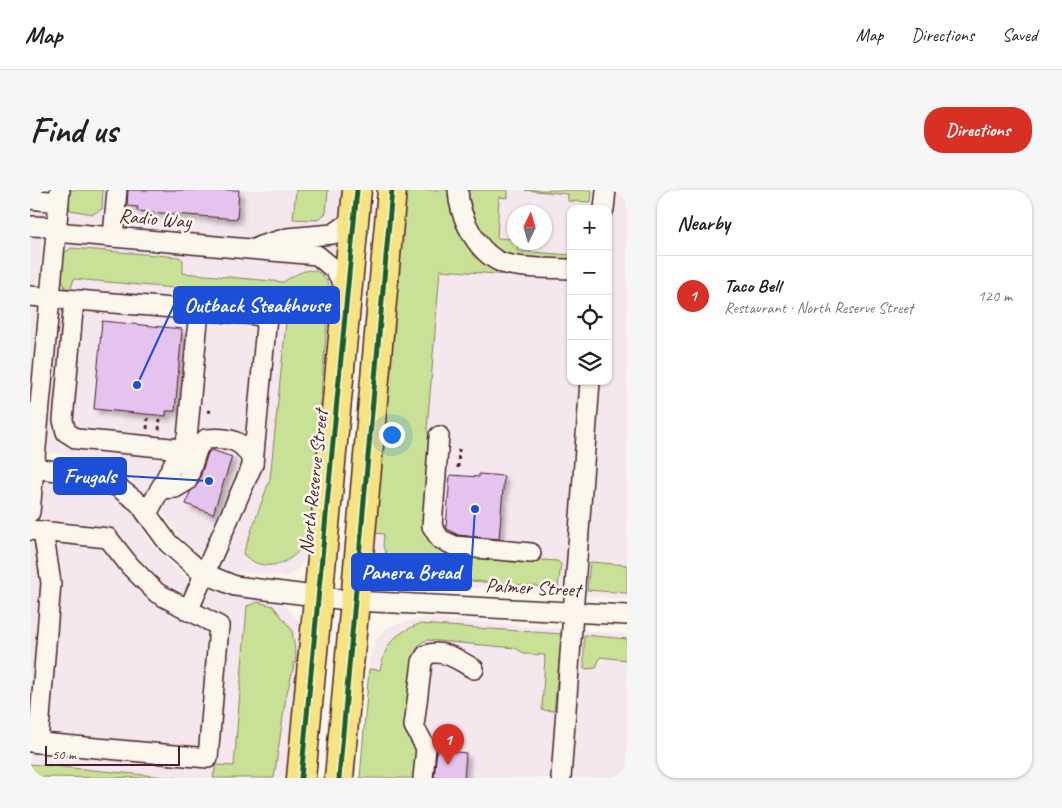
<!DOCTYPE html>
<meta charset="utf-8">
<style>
body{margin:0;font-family:Caveat,sans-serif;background:#f6f6f6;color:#222}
.controls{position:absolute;right:15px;top:15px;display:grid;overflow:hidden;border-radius:10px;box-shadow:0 1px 4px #0004}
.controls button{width:45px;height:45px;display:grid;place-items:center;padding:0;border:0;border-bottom:1px solid #e0e0e0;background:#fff;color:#222;font:25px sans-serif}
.compass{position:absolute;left:477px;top:15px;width:45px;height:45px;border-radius:50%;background:#fff;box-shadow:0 1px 4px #0004;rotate:5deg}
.scale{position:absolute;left:15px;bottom:12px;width:135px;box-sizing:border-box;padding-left:5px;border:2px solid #4a1f2b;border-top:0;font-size:14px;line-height:18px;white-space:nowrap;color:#4a1f2b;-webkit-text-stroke:4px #fbf7ec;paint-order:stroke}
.you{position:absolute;left:361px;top:244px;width:18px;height:18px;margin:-12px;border:4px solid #fff;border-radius:50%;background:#1a73e8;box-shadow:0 0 0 8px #1a73e833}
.badge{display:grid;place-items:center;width:32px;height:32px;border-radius:50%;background:#d93025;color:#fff;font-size:16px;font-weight:700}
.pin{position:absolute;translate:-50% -41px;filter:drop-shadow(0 1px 2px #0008)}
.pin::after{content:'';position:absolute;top:26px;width:18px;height:15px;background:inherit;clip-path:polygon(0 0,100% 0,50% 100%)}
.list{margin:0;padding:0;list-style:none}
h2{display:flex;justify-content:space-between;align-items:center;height:65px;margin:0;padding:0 20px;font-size:21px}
h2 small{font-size:16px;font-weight:400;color:#767676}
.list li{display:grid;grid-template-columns:32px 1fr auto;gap:15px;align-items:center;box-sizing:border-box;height:80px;padding:0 20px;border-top:1px solid #e0e0e0}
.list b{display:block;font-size:19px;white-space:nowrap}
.list p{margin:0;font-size:16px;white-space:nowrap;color:#767676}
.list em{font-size:16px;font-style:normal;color:#767676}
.icon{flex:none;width:28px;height:28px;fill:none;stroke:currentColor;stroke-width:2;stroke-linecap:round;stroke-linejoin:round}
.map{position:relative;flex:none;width:597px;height:588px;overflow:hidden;border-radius:20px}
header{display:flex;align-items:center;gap:30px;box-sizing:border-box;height:70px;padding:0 25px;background:#fff;border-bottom:1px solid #e0e0e0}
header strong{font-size:24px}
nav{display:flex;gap:28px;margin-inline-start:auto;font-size:18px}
.intro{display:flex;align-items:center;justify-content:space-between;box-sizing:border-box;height:120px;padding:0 30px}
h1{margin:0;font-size:35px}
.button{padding:12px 22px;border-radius:20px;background:#d93025;color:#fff;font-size:18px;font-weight:700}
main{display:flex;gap:30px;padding:0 30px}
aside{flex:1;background:#fff;border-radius:20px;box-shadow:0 1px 4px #0004}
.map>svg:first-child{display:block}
.built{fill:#f4e7ed;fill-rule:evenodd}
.green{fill:#c9e197;stroke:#8a8061}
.building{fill:#e5c3ef;stroke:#4a1f2b;filter:url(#shadow)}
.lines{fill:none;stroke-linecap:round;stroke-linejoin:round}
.minor-casing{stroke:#4a1f2b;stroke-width:22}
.highway-casing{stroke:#4a1f2b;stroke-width:31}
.path{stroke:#4a1f2b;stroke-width:3;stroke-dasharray:4 4;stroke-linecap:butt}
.minor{stroke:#fbf7ec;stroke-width:19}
.highway{stroke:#f6e381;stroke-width:28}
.cycleway-casing{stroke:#fbf7ec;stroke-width:8}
.cycleway{stroke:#1b5e20;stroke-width:5}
.labels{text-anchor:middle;stroke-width:5;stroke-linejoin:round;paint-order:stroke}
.street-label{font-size:20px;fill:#4a1f2b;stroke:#fbf7ec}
.leader{fill:none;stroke:#1d4ed8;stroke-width:2}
.callout-dot{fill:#1d4ed8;stroke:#fbf7ec;stroke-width:2}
.callout{fill:#1d4ed8;stroke:#1d4ed8;stroke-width:2}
.callout-label{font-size:21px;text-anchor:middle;font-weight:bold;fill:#fff}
</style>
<header>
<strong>Map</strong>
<nav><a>Map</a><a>Directions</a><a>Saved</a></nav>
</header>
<div class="intro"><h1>Find us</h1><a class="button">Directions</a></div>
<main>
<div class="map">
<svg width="597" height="588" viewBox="0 0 597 588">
<defs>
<filter id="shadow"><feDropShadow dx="4.5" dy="4.5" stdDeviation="2.5" flood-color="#0004"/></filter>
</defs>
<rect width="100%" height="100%" fill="#fbf7ec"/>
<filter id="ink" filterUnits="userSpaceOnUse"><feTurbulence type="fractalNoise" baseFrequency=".02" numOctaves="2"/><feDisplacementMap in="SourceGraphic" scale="10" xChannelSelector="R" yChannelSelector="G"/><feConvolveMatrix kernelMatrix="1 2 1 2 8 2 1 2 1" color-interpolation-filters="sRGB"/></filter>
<g filter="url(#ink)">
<g class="built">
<polygon points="0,0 17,0 0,195"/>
<polygon points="35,0 312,0 282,352 271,376 257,387 197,381 166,362 155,353 129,318 92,281 74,273 16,261 13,251"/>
<path d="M 375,0 L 597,0 L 597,409 L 385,393 L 362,386 L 350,373 L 343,351 ZM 541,19 L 578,19 L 578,191 L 541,191 ZM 484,22 L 514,22 L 514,52 L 484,52 Z"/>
<polygon points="0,287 59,295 80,307 107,326 120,353 158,390 195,405 237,409 257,417 269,432 273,446 255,588 0,588"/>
<polygon points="393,428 597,444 597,588 330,588 339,469 346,450 359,436"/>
</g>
<g class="green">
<polygon points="35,0 73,0 72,19 63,24 40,20"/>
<polygon points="266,0 298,0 296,23 287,30 263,29"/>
<polygon points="375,0 423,0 432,35 480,81 480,85 410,80 397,240 402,257 396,329 425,364 527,371 531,374 528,398 379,386 357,366 353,356 354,344 343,343"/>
<path d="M 436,0 L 478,0 L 478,8 L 469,7 L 467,48 L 484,49 L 484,52 L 488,53 L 487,61 L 541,65 L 541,71 C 528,70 483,70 474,67 C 454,59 440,19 436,0 Z"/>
<polygon points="495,0 562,0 561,12 538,11 538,4"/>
<path d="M 41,58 L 149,67 L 153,70 L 153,83 L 253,92 C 272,81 287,70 300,97 L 280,337 C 275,369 238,389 213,364 L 240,289 L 257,123 L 242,121 L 243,107 L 44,89 L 41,98 L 35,98 L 30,83 L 33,64 Z"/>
<polygon points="560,372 597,375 597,403 557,400"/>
<polygon points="228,412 243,416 262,440 266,467 256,507 244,588 183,588 186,575 204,576 217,416"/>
<path d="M 389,434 L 532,444 L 524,521 L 512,520 L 515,465 L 495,464 L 485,458 L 397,450 L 391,453 L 384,464 L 380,539 L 390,563 L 390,588 L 330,588 L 339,479 L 350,480 C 356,453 363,445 389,434 Z"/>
<polygon points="554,445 597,449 597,470 570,467 566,478 554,479"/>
<polygon points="0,574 146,588 0,587"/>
</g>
<g class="building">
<polygon points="98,0 209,0 207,29 107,21 108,17 97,16"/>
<polygon points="72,131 152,139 145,221 136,221 136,226 64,219"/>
<polygon points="182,260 202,267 183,324 156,314 160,302 168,294 178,263"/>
<polygon points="449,284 474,286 469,349 428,345 416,338 420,285 449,287"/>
<polygon points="407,560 436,563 434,588 404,588"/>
</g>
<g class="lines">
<defs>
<g id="minor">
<path d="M 428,0 C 429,27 448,66 476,74 C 496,79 520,78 541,79"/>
<polyline points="0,9 28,12"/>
<polyline points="574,19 576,0"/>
<polyline points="0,36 26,37"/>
<polyline points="26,42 287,65 305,80 317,99"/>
<polyline points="83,47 87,0"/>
<polyline points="230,56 257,48 303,44 316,35 325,22"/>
<polyline points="0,106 237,126 223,274 158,421"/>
<polyline points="44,110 33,230 36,242 47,249 151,259"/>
<polyline points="409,246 402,336 410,349 425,356 501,363"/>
<polyline points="0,278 57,284 89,298 109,313 138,353 171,382 205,396 325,411 597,425"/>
<path d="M 130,299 L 145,298 L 157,291 L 168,257 L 176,249 C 199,247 216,250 223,274"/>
<polyline points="0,322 30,0"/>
<polyline points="117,324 157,248 169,120"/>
<polyline points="0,340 78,348 100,376 127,403 189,436 178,568 0,552"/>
<polyline points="8,553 21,393 13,341"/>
<path d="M 393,588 L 396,558 L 384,536 L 392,472 L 396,465 C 413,458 430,471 444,479"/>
<polyline points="531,588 560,191"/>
</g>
<g id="highway">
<polyline points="271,588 327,0"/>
<polyline points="309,588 362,0"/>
</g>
</defs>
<use href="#minor" class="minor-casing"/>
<use href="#highway" class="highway-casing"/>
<g class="path">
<polyline points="177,221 184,222"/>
<polyline points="117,239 118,228"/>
<polyline points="129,240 130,229"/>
<polyline points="428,278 429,259"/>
</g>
<use href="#minor" class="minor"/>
<use href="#highway" class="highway"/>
<defs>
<g id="cycleway">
<polyline points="271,588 327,0"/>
<polyline points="309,588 362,0"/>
</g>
</defs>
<use href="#cycleway" class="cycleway-casing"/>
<use href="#cycleway" class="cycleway"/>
</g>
</g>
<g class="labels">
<g class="street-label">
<text transform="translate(125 28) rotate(5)" y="7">Radio Way</text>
<text transform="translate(283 292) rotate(-84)" y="7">North Reserve Street</text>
<text transform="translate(503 397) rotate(3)" y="7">Palmer Street</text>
</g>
</g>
<path class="leader" d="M107 195L144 115M179 291L96 286M445 319L441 382"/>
<g class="callout-dot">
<circle cx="107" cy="195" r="5"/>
<circle cx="179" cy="291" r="5"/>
<circle cx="445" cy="319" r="5"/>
</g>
<g class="callout">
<rect x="144" y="97" width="165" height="36" rx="5"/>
<rect x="24" y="268" width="72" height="36" rx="5"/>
<rect x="322" y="364" width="119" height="36" rx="5"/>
</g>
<g class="callout-label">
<text x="227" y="122">Outback Steakhouse</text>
<text x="60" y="293">Frugals</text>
<text x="381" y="389">Panera Bread</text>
</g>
</svg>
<div class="controls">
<button>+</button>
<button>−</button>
<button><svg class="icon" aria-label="locate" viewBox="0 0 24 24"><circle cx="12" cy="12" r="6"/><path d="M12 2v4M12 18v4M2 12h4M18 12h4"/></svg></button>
<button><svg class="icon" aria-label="layers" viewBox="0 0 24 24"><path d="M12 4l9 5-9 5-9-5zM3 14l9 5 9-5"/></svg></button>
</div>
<svg class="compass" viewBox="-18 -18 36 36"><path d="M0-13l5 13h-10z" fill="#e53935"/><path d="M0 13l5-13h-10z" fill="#767676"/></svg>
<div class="scale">50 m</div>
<div class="you"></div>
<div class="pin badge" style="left:418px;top:575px">1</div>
</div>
<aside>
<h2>Nearby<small></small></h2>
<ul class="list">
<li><span class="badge">1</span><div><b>Taco Bell</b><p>Restaurant · North Reserve Street</p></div><em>120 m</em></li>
</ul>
</aside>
</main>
